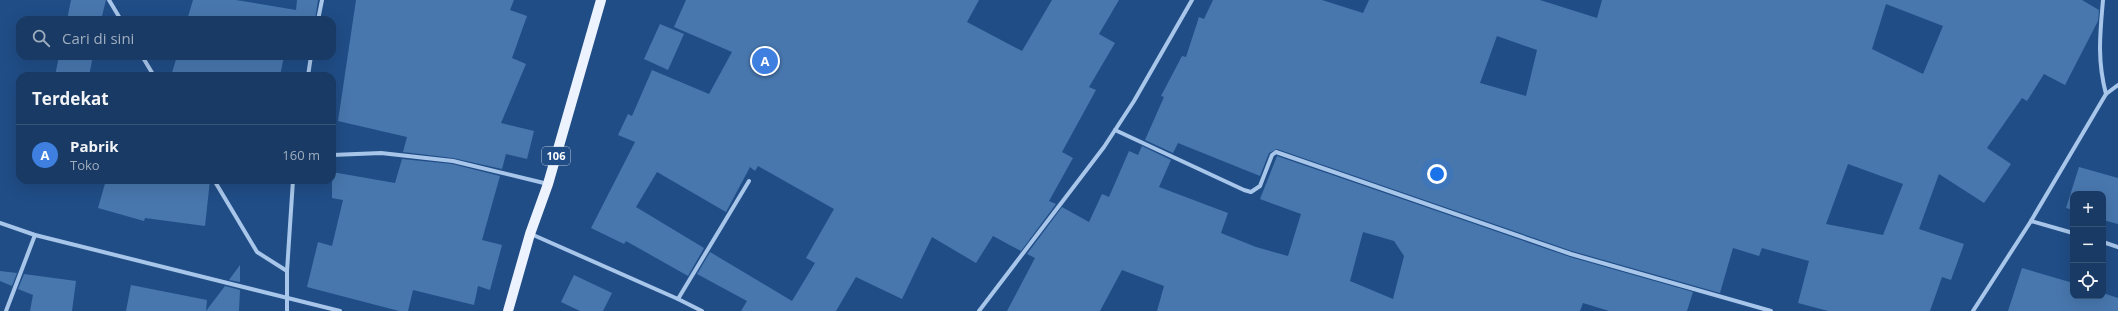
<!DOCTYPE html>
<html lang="id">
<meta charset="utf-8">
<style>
body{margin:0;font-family:"Open Sans",sans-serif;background:#21416a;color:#f1f3f6}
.controls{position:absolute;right:12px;bottom:12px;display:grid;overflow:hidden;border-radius:8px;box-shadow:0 4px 16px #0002}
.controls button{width:36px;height:36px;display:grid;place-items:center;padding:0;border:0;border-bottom:1px solid #365478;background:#183a64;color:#f1f3f6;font:20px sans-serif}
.you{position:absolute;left:1437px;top:174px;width:14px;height:14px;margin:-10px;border:3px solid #fff;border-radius:50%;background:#1a73e8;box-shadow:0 0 0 6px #1a73e833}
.badge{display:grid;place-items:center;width:26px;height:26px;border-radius:50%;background:#90b9f0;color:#fff;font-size:13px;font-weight:700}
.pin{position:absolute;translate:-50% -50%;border:2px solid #fff;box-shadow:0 1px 4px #0006}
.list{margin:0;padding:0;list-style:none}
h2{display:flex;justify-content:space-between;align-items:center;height:52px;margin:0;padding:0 16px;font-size:17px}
h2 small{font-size:13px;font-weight:400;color:#9fadbf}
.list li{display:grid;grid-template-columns:26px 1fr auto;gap:12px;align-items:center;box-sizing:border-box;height:60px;padding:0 16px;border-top:1px solid #365478}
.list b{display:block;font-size:15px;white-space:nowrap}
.list p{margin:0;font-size:13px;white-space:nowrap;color:#9fadbf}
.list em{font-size:13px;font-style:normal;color:#9fadbf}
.icon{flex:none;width:22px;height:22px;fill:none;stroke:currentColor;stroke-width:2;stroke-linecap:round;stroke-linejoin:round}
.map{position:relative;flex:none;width:2118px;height:311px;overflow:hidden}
.search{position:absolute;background:#183a64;box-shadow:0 4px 16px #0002;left:16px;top:16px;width:320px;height:44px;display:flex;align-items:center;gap:10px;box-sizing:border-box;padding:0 14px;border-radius:12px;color:#9fadbf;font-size:15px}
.panel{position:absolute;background:#183a64;box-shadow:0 4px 16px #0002;left:16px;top:72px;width:320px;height:112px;border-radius:12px}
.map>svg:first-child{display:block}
.building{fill:#4877ae;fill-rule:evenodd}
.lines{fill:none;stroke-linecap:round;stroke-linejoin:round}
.minor{stroke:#a8c6ea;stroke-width:4}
.primary{stroke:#ecf3fe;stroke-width:10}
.labels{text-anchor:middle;stroke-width:3.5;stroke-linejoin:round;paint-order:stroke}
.shield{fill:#204d86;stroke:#bccadb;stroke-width:1}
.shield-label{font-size:11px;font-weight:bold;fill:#fff}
</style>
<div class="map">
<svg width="2118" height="311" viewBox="0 0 2118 311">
<rect width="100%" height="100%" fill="#204d86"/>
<g class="building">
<polygon points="71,0 106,0 101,20 67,20"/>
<polygon points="193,0 236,0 296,10 297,0 318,0 315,20 187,20"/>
<polygon points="356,0 514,0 510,10 527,16 512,58 526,64 501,123 534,131 527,159 506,154 502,169 453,158 403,152 407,137 338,121"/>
<polygon points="686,0 979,0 967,22 1022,51 1052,0 1119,0 1099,34 1115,43 1089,87 1096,90 1062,152 1073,158 1049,201 1056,204 1021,251 993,236 976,263 932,237 902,299 856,277 836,311 741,311 747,301 697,274 710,252 792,301 815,263 806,258 834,209 758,166 755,171 750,167 726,212 657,172 636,207 704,248 688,276 626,241 624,244 591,228 635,142 618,135 628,114 632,116 652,70 709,94 732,52 674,27"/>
<path d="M 1213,0 L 1322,0 L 1363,13 L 1369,0 L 1540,0 L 1597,18 L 1602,0 L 2082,0 L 2099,10 L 2098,21 L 2065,85 L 2044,74 L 2027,101 L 2022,98 L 1987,148 L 2011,164 L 1984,203 L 1939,174 L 1919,229 L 1964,244 L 1951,280 L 1942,277 L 1930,311 L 1828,311 L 1798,303 L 1809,261 L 1762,248 L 1759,256 L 1733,248 L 1720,293 L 1572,251 L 1277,149 L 1269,153 L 1260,176 L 1178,143 L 1173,153 L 1145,140 L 1164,97 L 1161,96 L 1182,56 L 1186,57 L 1199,17 L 1204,19 ZM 1886,4 L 1943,26 L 1923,74 L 1872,49 ZM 1497,36 L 1537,50 L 1526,96 L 1480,83 ZM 1848,164 L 1903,184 L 1883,235 L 1826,224 Z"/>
<polygon points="660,24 684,34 668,70 644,59"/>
<polygon points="59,56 93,56 89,76 55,76"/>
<polygon points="177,56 284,56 280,76 171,76"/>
<path d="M 1142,146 L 1171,160 L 1159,187 L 1228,213 L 1221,233 L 1256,247 L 1288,256 L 1301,214 L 1260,199 L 1277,156 L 1570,257 L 1693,292 L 1687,311 L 1609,311 L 1583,303 L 1580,311 L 1157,311 L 1164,286 L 1122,270 L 1100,311 L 1007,311 L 1035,258 L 1027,254 L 1062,207 L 1089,222 L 1102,194 L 1109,197 L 1129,151 L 1138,155 ZM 1363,232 L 1394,241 L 1404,256 L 1393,299 L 1350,281 Z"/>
<polygon points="402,159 452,164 500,176 482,240 502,245 490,290 478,286 474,305 413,290 408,311 399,311 307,287 318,242 332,246 343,200 332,198 332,172 395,183"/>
<polygon points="2079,167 2118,178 2118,224 2103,220 2103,194 2073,194 2073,210 2066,208"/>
<polygon points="106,180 210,180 205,226 145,218 144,221 98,208"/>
<polygon points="240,265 240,282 229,280"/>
<polygon points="2022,268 2073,283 2073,296 2103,296 2103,293 2118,298 2118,311 2008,311"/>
<polygon points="0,271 17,273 12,286 0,281"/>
<polygon points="24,274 76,281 72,311 30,311 33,295 18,289"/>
<polygon points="574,275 612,293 603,311 580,311 561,302"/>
<polygon points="131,285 207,300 206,311 225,286 240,290 239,311 126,311"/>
</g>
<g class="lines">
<g class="minor">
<polyline points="109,0 121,20"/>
<path d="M 2103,0 C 2100,34 2097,60 2106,94"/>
<polyline points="318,20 322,0"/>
<polyline points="142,56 154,76"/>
<polyline points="308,76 311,56"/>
<polyline points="1115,130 1244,190 1251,192 1260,186 1272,155 1276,152 1571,254 1771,311"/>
<polyline points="332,155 381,153 453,161 548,184"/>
<polyline points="214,180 257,252 287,271"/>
<polyline points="2031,221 2073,233"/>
<polyline points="0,223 35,235 340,311"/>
<polyline points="531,234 678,299 702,311"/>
<polyline points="2103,242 2118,247"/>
<polyline points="678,299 749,181"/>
<polyline points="6,311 35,235"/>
<polyline points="287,311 287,271 293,180"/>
<polyline points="979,311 1104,147 1134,101 1192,0"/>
<polyline points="1973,311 2031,221 2106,94 2118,85"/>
</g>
<polyline class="primary" points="508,311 530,234 548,184 601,0"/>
</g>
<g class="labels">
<rect class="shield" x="542" y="147" width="28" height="18" rx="3"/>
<g class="shield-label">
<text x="556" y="160">106</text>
</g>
</g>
</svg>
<div class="controls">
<button>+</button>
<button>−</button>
<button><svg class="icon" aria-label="locate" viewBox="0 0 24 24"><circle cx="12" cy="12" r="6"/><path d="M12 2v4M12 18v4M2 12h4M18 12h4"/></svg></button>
</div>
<div class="you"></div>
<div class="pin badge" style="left:765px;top:61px;background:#3f7fe0">A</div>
<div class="search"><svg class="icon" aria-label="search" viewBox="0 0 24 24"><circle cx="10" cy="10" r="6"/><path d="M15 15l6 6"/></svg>Cari di sini</div>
<section class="panel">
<h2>Terdekat<small></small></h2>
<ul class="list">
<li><span class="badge" style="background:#3f7fe0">A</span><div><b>Pabrik</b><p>Toko</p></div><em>160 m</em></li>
</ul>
</section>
</div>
